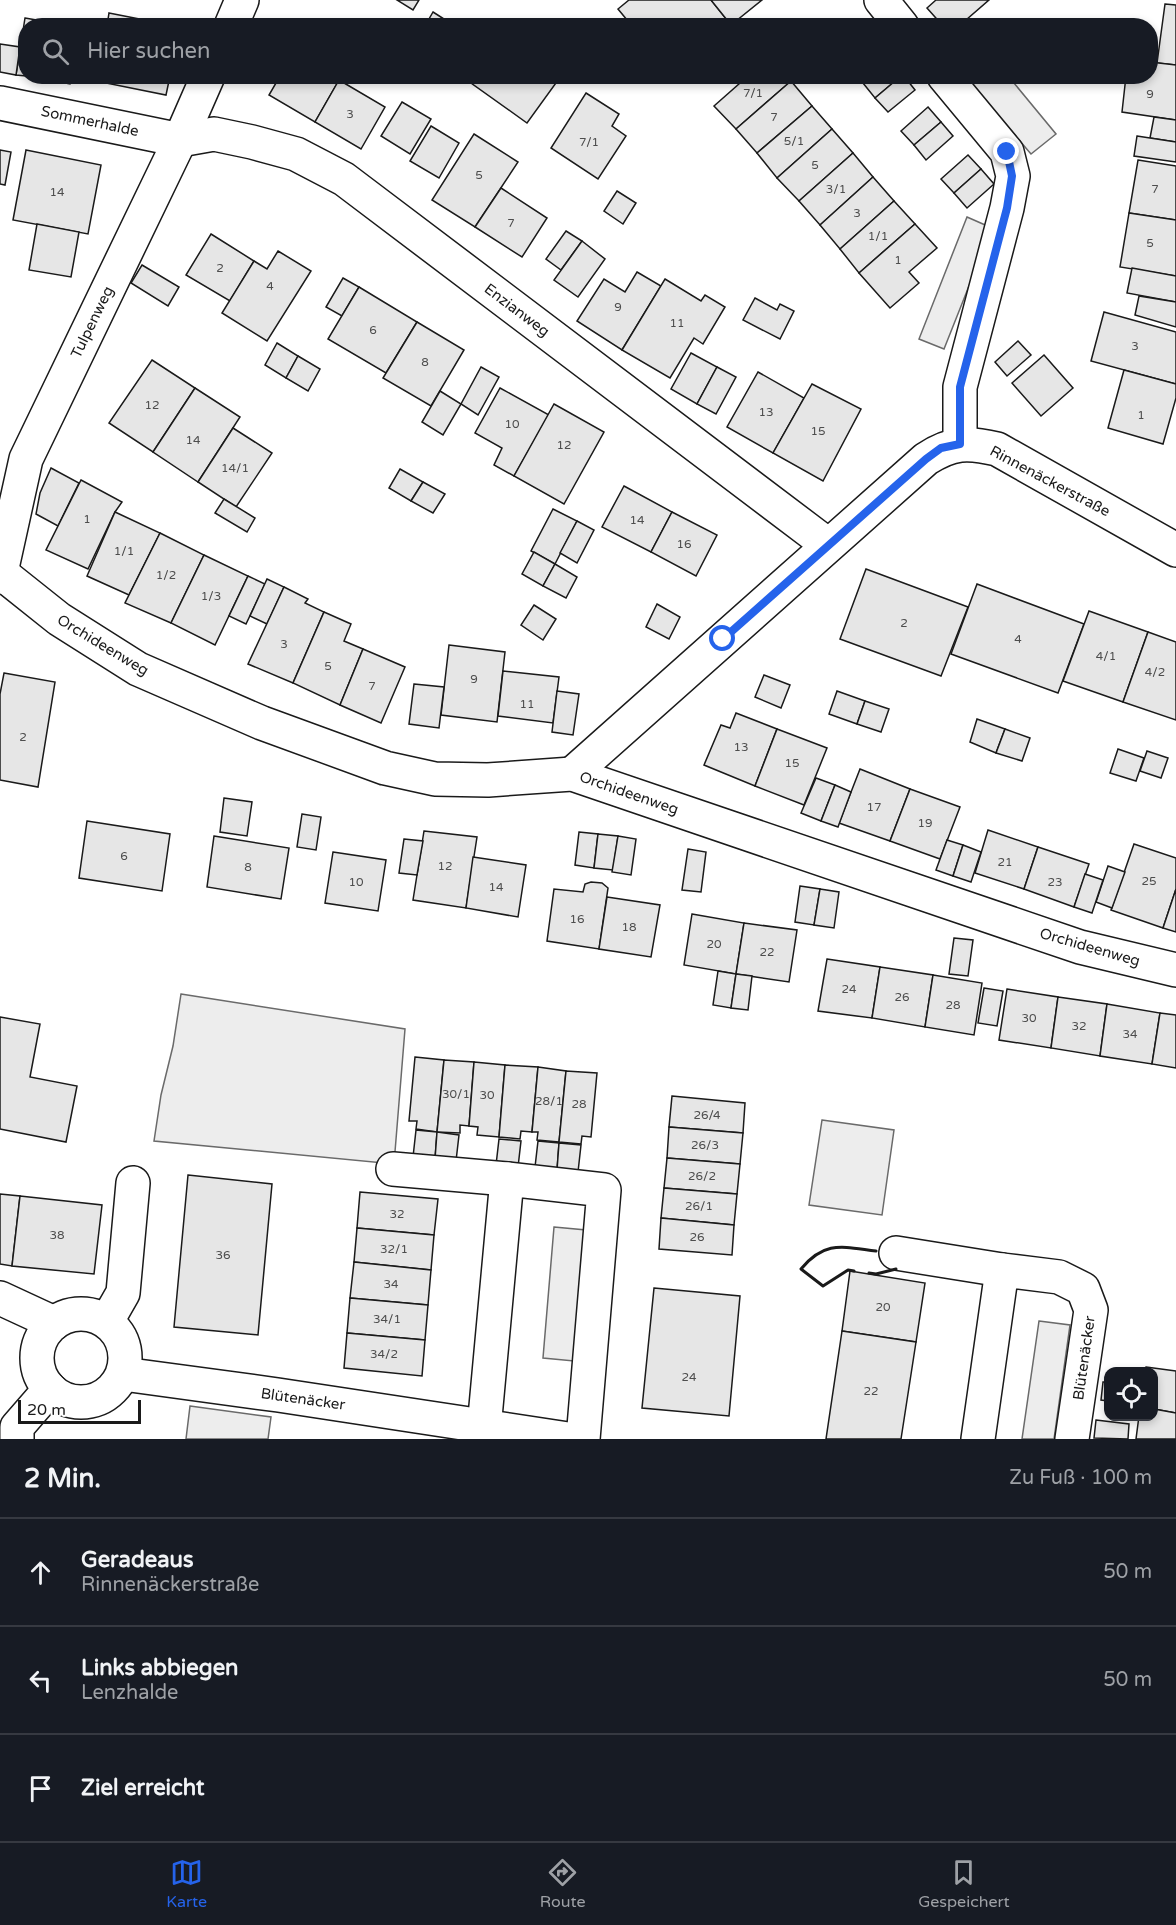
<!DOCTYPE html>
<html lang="de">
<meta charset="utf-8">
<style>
body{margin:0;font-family:"Varela Round",sans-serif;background:#242831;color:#f1f3f6}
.controls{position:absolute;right:18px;bottom:18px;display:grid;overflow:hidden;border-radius:12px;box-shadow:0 3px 9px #0003}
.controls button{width:54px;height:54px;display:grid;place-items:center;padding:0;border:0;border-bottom:2px solid #363941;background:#171b24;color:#f1f3f6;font:30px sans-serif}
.scale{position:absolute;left:18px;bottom:15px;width:123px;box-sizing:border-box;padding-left:6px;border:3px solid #1a1a1a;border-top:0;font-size:16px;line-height:21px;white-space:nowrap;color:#1a1a1a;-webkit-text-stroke:4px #fff;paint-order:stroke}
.stop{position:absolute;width:18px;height:18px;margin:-14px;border:4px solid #2563eb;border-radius:50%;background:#fff}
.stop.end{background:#2563eb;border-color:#fff;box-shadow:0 2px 6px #0008}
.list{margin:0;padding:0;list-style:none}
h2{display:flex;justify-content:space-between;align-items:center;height:78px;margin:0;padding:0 24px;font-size:26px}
h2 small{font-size:20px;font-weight:400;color:#9ea1a6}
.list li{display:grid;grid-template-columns:39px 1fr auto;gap:18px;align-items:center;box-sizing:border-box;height:108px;padding:0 24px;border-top:2px solid #363941}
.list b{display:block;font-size:22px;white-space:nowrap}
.list p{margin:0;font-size:20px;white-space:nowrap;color:#9ea1a6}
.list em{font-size:20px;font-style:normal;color:#9ea1a6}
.icon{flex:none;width:33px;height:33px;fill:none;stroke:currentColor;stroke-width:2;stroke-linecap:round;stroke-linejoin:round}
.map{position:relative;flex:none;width:1176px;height:1439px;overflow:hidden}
.search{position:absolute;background:#171b24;box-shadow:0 3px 9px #0003;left:18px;right:18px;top:18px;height:66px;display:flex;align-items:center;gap:15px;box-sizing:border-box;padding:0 21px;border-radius:24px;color:#9ea1a6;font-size:22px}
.sheet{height:402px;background:#171b24}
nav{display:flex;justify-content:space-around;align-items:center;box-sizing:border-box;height:84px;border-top:2px solid #363941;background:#171b24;font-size:16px;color:#9ea1a6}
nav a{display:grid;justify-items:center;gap:3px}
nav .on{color:#2563eb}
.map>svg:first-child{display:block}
.built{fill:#ededed;stroke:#6a6a6a;stroke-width:1.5}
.building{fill:#e6e6e6;stroke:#1a1a1a;stroke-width:1.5}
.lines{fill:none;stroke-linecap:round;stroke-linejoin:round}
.minor-casing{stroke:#1a1a1a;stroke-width:36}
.minor{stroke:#fff;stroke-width:33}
.wall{stroke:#1a1a1a;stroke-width:3}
.route{stroke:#2563eb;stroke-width:8}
.labels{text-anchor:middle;stroke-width:4.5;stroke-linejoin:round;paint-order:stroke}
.number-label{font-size:12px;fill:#4d4d4d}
.street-label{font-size:15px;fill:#1a1a1a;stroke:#fff}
</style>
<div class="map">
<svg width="1176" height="1439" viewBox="0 0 1176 1439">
<rect width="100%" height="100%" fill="#fff"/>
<g class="built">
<polygon points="965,77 1009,77 1056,134 1031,154"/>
<polygon points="967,217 992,228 944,349 919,339"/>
<polygon points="181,994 405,1029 394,1164 154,1141 161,1095 173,1046"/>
<polygon points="822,1120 894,1130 882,1215 809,1205"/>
<polygon points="554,1227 586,1230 574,1361 543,1358"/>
<polygon points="1039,1321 1070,1325 1054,1439 1022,1439"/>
<polygon points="190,1406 271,1417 268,1439 186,1439"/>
</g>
<g class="building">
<polygon points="397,0 419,0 413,10"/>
<polygon points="629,0 711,0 731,25 632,26 618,9"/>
<polygon points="711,0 762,0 731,25"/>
<polygon points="936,0 989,0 959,26 943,26 927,8"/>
<polygon points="1165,4 1176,5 1176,65 1157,63"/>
<polygon points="433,12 455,26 425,26"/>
<polygon points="109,13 175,26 107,26"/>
<polygon points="25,18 71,26 26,26 26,76 16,75"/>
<polygon points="0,44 20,47 16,75 0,72"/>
<polygon points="1150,62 1176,65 1176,120 1122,112 1126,76 1150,76"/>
<polygon points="26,76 72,76 70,84"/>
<polygon points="97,76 170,76 166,95 96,81"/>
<polygon points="280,76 333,76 339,80 315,122 269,95"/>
<polygon points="475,76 561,76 527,123 471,83"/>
<polygon points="748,76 787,76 791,81 736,129 714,106"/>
<polygon points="871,76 901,76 875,98 863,83"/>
<polygon points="901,76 904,76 915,90 888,112 875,98"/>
<polygon points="339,80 385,107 361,149 315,122"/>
<polygon points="791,81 812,106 757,153 736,129"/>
<polygon points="586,93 619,114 612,126 626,136 598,179 551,148"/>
<polygon points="402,102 431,119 410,154 381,136"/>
<polygon points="812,106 832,129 777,178 757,153"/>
<polygon points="928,107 941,122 914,145 901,131"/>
<polygon points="1154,117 1176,120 1176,142 1150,138"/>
<polygon points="941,122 953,136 926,160 914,145"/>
<polygon points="431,126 459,143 439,178 410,161"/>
<polygon points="832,129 853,153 799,201 777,178"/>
<polygon points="474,134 518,162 475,227 432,200"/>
<polygon points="1137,136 1176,142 1176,162 1134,156"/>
<polygon points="0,150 11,152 5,185 0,184"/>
<polygon points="26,150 101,165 88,234 13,220"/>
<polygon points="853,153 873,177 820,225 799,201"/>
<polygon points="968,155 981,169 954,193 941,179"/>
<polygon points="1138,160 1176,166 1176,220 1129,213"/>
<polygon points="981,169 994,184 967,208 954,193"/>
<polygon points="873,177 894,201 840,249 820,225"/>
<polygon points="501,188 547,218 522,257 475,227"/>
<polygon points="617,191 636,203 623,224 604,211"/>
<polygon points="894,201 915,224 859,273 840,249"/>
<polygon points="1129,213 1176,220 1176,276 1120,267"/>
<polygon points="37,224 79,232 71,277 29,270"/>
<polygon points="915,224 937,248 909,272 919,283 890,308 859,273"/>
<polygon points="566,231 582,241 561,270 546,259"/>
<polygon points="211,234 254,261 230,301 186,275"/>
<polygon points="582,241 605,259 578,297 554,280"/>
<polygon points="278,251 311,271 267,341 222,313 254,261 267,269"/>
<polygon points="142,265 179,287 168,306 131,283"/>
<polygon points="1132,268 1176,276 1176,302 1127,293"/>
<polygon points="637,272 661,286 622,350 577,321 604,279 625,292"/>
<polygon points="343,278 359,287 342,316 326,307"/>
<polygon points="665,279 701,301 705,295 725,307 703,344 694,338 670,378 622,350"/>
<polygon points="359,287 417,322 386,373 328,339"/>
<polygon points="1139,296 1176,302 1176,327 1135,315"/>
<polygon points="755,298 777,310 780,304 794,311 780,339 743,320"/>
<polygon points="1104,312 1176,332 1176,384 1091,361"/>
<polygon points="417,322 464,350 431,406 383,378"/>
<polygon points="1018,341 1031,355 1007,376 995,362"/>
<polygon points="277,343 298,356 286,378 265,365"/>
<polygon points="691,353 717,367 697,404 671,389"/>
<polygon points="1044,355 1073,388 1041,416 1012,383"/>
<polygon points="298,356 320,369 308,391 286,378"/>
<polygon points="152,360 195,388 153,452 109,423"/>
<polygon points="481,367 499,377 478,415 461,404"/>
<polygon points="717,367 736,377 716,414 697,404"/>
<polygon points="1124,370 1176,384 1176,398 1163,444 1108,428"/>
<polygon points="758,372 804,398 773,453 727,427"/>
<polygon points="812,384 861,409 823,481 773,453"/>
<polygon points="195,388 240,417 198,482 153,452"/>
<polygon points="500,388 549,415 514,476 494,465 502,448 475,433"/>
<polygon points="440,391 461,404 443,435 422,422"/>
<polygon points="554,404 604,432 564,504 514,476"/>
<polygon points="233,428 272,453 236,507 198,482"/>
<polygon points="51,468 79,483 58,526 36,514 40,493"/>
<polygon points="400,469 423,482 411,501 389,488"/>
<polygon points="81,480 122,502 115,512 88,569 46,550"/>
<polygon points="423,482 445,494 433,513 411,501"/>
<polygon points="624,486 672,512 651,552 602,527"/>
<polygon points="224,499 255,518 247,532 215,513"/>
<polygon points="553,509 577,521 555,564 531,551"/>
<polygon points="115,512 160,533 129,595 87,576"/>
<polygon points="672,512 717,535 696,576 651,552"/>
<polygon points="577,521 594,530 577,563 560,553"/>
<polygon points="160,533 204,555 171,623 125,603"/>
<polygon points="534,552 555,564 543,586 522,574"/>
<polygon points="204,555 248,576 215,645 171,623"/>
<polygon points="555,564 577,577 566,598 543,586"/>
<polygon points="866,569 968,607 941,676 840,639"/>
<polygon points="248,576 265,584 246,624 229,616"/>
<polygon points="267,579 284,587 267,624 250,616"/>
<polygon points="977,584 1084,624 1058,693 951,654"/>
<polygon points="284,587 308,599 305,603 324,612 293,683 248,664"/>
<polygon points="657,604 680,617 669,639 646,627"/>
<polygon points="534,605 556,619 543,640 521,625"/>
<polygon points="1089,611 1148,632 1123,702 1063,681"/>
<polygon points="324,612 351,624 344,641 363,649 340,705 293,683"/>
<polygon points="1148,632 1176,642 1176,720 1123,702"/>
<polygon points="449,645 505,652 497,722 441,715"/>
<polygon points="363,649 405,667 381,723 340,705"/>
<polygon points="503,671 559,677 553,723 498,716"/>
<polygon points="4,673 55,682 38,787 0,780 0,694"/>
<polygon points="764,675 790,685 781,708 755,697"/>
<polygon points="414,684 444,687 439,728 409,724"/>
<polygon points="557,691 579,694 573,735 552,732"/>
<polygon points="837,691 865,701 857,724 829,714"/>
<polygon points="865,701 889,709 881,732 857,724"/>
<polygon points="736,713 777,729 755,786 704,765 721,725 730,728"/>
<polygon points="977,719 1005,729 996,753 970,742"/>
<polygon points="777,729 827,748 804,805 755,786"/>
<polygon points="1005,729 1030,738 1022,761 996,753"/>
<polygon points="1118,749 1144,758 1136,781 1110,773"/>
<polygon points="1147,751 1168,758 1161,778 1140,771"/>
<polygon points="860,769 910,789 890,841 839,823"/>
<polygon points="816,778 835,785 821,821 801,813"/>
<polygon points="835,785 851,792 838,827 821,821"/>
<polygon points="910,789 960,807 940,859 890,841"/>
<polygon points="224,798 252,802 247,836 220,832"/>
<polygon points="302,814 321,817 316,850 297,847"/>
<polygon points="87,821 170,834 162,891 79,878"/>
<polygon points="988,830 1038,847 1024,889 975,873"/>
<polygon points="424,831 477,837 466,908 413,900"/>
<polygon points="579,832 598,834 594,868 575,865"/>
<polygon points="598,834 618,836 613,870 594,868"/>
<polygon points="214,836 289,848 281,899 207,887"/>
<polygon points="618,836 636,839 631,875 612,872"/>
<polygon points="404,839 423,841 417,875 399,873"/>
<polygon points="947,840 963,845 953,876 936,870"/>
<polygon points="1134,844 1176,858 1176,889 1163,928 1111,910"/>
<polygon points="963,845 981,852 971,882 953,876"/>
<polygon points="1038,847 1089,864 1074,907 1024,889"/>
<polygon points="688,849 706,852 701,892 682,890"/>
<polygon points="333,852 386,860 378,911 325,903"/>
<polygon points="473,857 526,865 518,917 466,908"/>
<polygon points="1108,866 1125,872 1112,908 1096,902"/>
<polygon points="1085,874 1103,880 1092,913 1074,907"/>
<polygon points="591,882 602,883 608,888 599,949 547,941 554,889 583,892 585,884"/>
<polygon points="800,886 820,889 814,925 795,922"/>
<polygon points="820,889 839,892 834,928 814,925"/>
<polygon points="1176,889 1176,932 1163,928"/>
<polygon points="607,897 660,905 651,957 599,949"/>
<polygon points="692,914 744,923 736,974 684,965"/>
<polygon points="744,923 797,930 789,982 736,974"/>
<polygon points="954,938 973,940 968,976 949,974"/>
<polygon points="827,959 880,967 872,1018 818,1011"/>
<polygon points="880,967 933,975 925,1027 872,1018"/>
<polygon points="718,971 736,974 731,1008 713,1005"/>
<polygon points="736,974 752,976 748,1010 731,1008"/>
<polygon points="933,975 982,983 974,1035 925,1027"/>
<polygon points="984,988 1003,991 997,1026 978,1023"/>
<polygon points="1007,989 1058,997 1051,1048 999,1040"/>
<polygon points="1058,997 1107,1004 1100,1056 1051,1048"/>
<polygon points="1107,1004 1160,1013 1152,1064 1100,1056"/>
<polygon points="1160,1013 1176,1015 1176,1068 1152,1064"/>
<polygon points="0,1017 40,1024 30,1077 77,1086 66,1142 0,1129"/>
<polygon points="415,1057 444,1060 437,1132 416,1129 417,1121 409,1121"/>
<polygon points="444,1060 474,1062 469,1126 460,1125 460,1133 437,1132"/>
<polygon points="474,1062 505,1065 499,1137 477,1135 478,1127 469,1126"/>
<polygon points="505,1065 538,1067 532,1132 521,1131 520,1139 499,1137"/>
<polygon points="538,1067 566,1071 559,1142 537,1140 538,1132 532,1132"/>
<polygon points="566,1071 597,1073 591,1137 582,1136 581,1144 559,1142"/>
<polygon points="672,1096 745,1103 743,1133 669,1127"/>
<polygon points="669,1127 743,1133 740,1164 667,1158"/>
<polygon points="416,1130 437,1132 435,1159 413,1157"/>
<polygon points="437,1132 459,1135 456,1161 435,1159"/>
<polygon points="499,1139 521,1141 518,1167 496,1165"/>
<polygon points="538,1141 559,1143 557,1170 535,1167"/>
<polygon points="559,1143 581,1145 578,1172 557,1170"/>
<polygon points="667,1158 740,1164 737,1194 664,1188"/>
<polygon points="188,1175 272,1184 258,1335 174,1327"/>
<polygon points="664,1188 737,1194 734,1225 661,1218"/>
<polygon points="360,1192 438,1199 434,1235 357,1228"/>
<polygon points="0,1194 20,1196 12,1266 0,1264"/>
<polygon points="20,1196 102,1205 94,1274 12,1266"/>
<polygon points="661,1218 734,1225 732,1255 659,1249"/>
<polygon points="357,1228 434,1235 431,1270 354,1262"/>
<polygon points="354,1262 431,1270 428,1305 350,1298"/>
<polygon points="850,1271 925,1283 916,1342 842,1331"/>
<polygon points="654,1288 740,1296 729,1416 642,1408"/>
<polygon points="350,1298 428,1305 425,1340 347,1333"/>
<polygon points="842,1331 916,1342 901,1439 826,1439"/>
<polygon points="347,1333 425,1340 422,1376 344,1368"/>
<polygon points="1146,1367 1176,1371 1176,1413 1154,1409 1154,1372 1145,1372"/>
<polygon points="1103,1382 1108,1382 1108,1401 1101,1400"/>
<polygon points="1154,1409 1176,1413 1176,1439 1136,1439 1139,1416 1154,1416"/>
<polygon points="1096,1420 1129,1424 1128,1439 1094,1438"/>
</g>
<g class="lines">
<defs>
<g id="minor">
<polyline points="881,0 902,26"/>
<polyline points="231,26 242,0"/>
<polyline points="944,76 1007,152 1013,176 1007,208 960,387 960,444"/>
<polyline points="0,103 180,140 214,134 252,142 296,154 344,179 828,545"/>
<polyline points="0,572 59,619 138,669 262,723 385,768 435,779 488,780 572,774 1080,947 1176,970"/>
<polyline points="0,577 26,459 180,140 208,76"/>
<path d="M 572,774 L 926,459 C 952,442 968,442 997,449 L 1176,550"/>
<polyline points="393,1169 507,1179"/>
<polyline points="896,1253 1002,1270"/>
<polyline points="0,1298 54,1323"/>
<circle cx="81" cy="1358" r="44"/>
<polyline points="107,1321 123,1293 133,1183"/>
<polyline points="123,1374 278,1395 568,1439"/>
<polyline points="17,1439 17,1427 50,1389"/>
<polyline points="483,1439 507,1179 604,1190 583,1439"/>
<polyline points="978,1439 1002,1270 1059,1277 1083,1289 1091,1310 1072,1439"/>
</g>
</defs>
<use href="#minor" class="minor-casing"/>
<use href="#minor" class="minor"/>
<g class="wall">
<path d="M 854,1271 L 848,1270 L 823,1286 L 801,1269 C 825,1240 843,1247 876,1251"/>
<polyline points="869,1273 876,1274 896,1269"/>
</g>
</g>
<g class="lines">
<polyline class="route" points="723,639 926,459 941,448 960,444 960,387 1007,208 1012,176 1007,152"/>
</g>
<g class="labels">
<g class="number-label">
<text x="753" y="97">7/1</text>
<text x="1150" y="98">9</text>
<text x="350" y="118">3</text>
<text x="774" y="121">7</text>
<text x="794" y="145">5/1</text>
<text x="589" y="146">7/1</text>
<text x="815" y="169">5</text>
<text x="479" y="179">5</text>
<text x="836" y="193">3/1</text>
<text x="1155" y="193">7</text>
<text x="57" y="196">14</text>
<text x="857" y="217">3</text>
<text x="511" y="227">7</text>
<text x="878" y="240">1/1</text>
<text x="1150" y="247">5</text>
<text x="898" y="264">1</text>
<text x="220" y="272">2</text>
<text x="270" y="290">4</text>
<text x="618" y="311">9</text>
<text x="677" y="327">11</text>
<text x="373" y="334">6</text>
<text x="1135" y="350">3</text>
<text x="425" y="366">8</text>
<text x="152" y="409">12</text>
<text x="766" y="416">13</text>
<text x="1141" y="419">1</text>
<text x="512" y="428">10</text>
<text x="818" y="435">15</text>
<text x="193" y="444">14</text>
<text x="564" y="449">12</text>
<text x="235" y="472">14/1</text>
<text x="87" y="523">1</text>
<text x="637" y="524">14</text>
<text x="684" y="548">16</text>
<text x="124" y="555">1/1</text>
<text x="166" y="579">1/2</text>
<text x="211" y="600">1/3</text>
<text x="904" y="627">2</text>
<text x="1018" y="643">4</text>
<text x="284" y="648">3</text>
<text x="1106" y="660">4/1</text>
<text x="328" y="670">5</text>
<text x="1155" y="676">4/2</text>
<text x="474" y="683">9</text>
<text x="372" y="690">7</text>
<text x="527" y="708">11</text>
<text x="23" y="741">2</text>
<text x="741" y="751">13</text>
<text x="792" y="767">15</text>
<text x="874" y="811">17</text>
<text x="925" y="827">19</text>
<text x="124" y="860">6</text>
<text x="1005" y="866">21</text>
<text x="445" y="870">12</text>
<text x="248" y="871">8</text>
<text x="1149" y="885">25</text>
<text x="356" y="886">10</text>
<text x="1055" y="886">23</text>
<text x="496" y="891">14</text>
<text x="577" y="923">16</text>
<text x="629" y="931">18</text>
<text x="714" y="948">20</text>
<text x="767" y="956">22</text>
<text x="849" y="993">24</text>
<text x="902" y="1001">26</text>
<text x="953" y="1009">28</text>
<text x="1029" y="1022">30</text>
<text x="1079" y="1030">32</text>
<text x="1130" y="1038">34</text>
<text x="456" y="1098">30/1</text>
<text x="487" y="1099">30</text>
<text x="549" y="1105">28/1</text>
<text x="579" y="1108">28</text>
<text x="707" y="1119">26/4</text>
<text x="705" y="1149">26/3</text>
<text x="702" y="1180">26/2</text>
<text x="699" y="1210">26/1</text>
<text x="397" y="1218">32</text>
<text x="57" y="1239">38</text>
<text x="697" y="1241">26</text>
<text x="394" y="1253">32/1</text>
<text x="223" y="1259">36</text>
<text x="391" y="1288">34</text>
<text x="883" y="1311">20</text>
<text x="387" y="1323">34/1</text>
<text x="384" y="1358">34/2</text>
<text x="689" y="1381">24</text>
<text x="871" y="1395">22</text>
</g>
<g class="street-label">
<text transform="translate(90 121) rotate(12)" y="5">Sommerhalde</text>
<text transform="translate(517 310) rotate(37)" y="5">Enzianweg</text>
<text transform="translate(92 322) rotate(-64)" y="5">Tulpenweg</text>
<text transform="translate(1050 481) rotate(28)" y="5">Rinnenäckerstraße</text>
<text transform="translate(103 645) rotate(31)" y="5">Orchideenweg</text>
<text transform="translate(629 793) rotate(19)" y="5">Orchideenweg</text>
<text transform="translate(1090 947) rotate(16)" y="5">Orchideenweg</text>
<text transform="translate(1084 1358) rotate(-82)" y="5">Blütenäcker</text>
<text transform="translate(303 1399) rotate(8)" y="5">Blütenäcker</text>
</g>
</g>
</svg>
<div class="controls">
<button><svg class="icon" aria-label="locate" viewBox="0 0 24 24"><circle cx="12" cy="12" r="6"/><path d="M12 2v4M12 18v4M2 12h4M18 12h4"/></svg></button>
</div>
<div class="scale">20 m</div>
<div class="stop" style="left:723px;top:639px"></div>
<div class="stop end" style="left:1007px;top:152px"></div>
<div class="search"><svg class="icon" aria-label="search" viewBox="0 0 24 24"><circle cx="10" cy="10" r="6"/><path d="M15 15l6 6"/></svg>Hier suchen</div>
</div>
<section class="sheet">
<h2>2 Min.<small>Zu Fuß · 100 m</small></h2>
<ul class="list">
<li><svg class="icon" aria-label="ahead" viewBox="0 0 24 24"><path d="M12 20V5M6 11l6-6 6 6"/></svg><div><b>Geradeaus</b><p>Rinnenäckerstraße</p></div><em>50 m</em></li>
<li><svg class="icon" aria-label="left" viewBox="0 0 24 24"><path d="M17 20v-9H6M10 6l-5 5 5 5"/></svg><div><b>Links abbiegen</b><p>Lenzhalde</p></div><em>50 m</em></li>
<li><svg class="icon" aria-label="arrive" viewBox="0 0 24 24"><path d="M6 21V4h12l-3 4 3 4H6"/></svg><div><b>Ziel erreicht</b></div></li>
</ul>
</section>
<nav>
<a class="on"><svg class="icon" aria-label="map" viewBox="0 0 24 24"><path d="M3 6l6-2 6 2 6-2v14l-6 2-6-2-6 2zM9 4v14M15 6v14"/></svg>Karte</a>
<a><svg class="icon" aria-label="directions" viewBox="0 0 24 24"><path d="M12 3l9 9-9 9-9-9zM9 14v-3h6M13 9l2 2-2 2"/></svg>Route</a>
<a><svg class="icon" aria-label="saved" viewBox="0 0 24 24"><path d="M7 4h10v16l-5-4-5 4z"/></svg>Gespeichert</a>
</nav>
